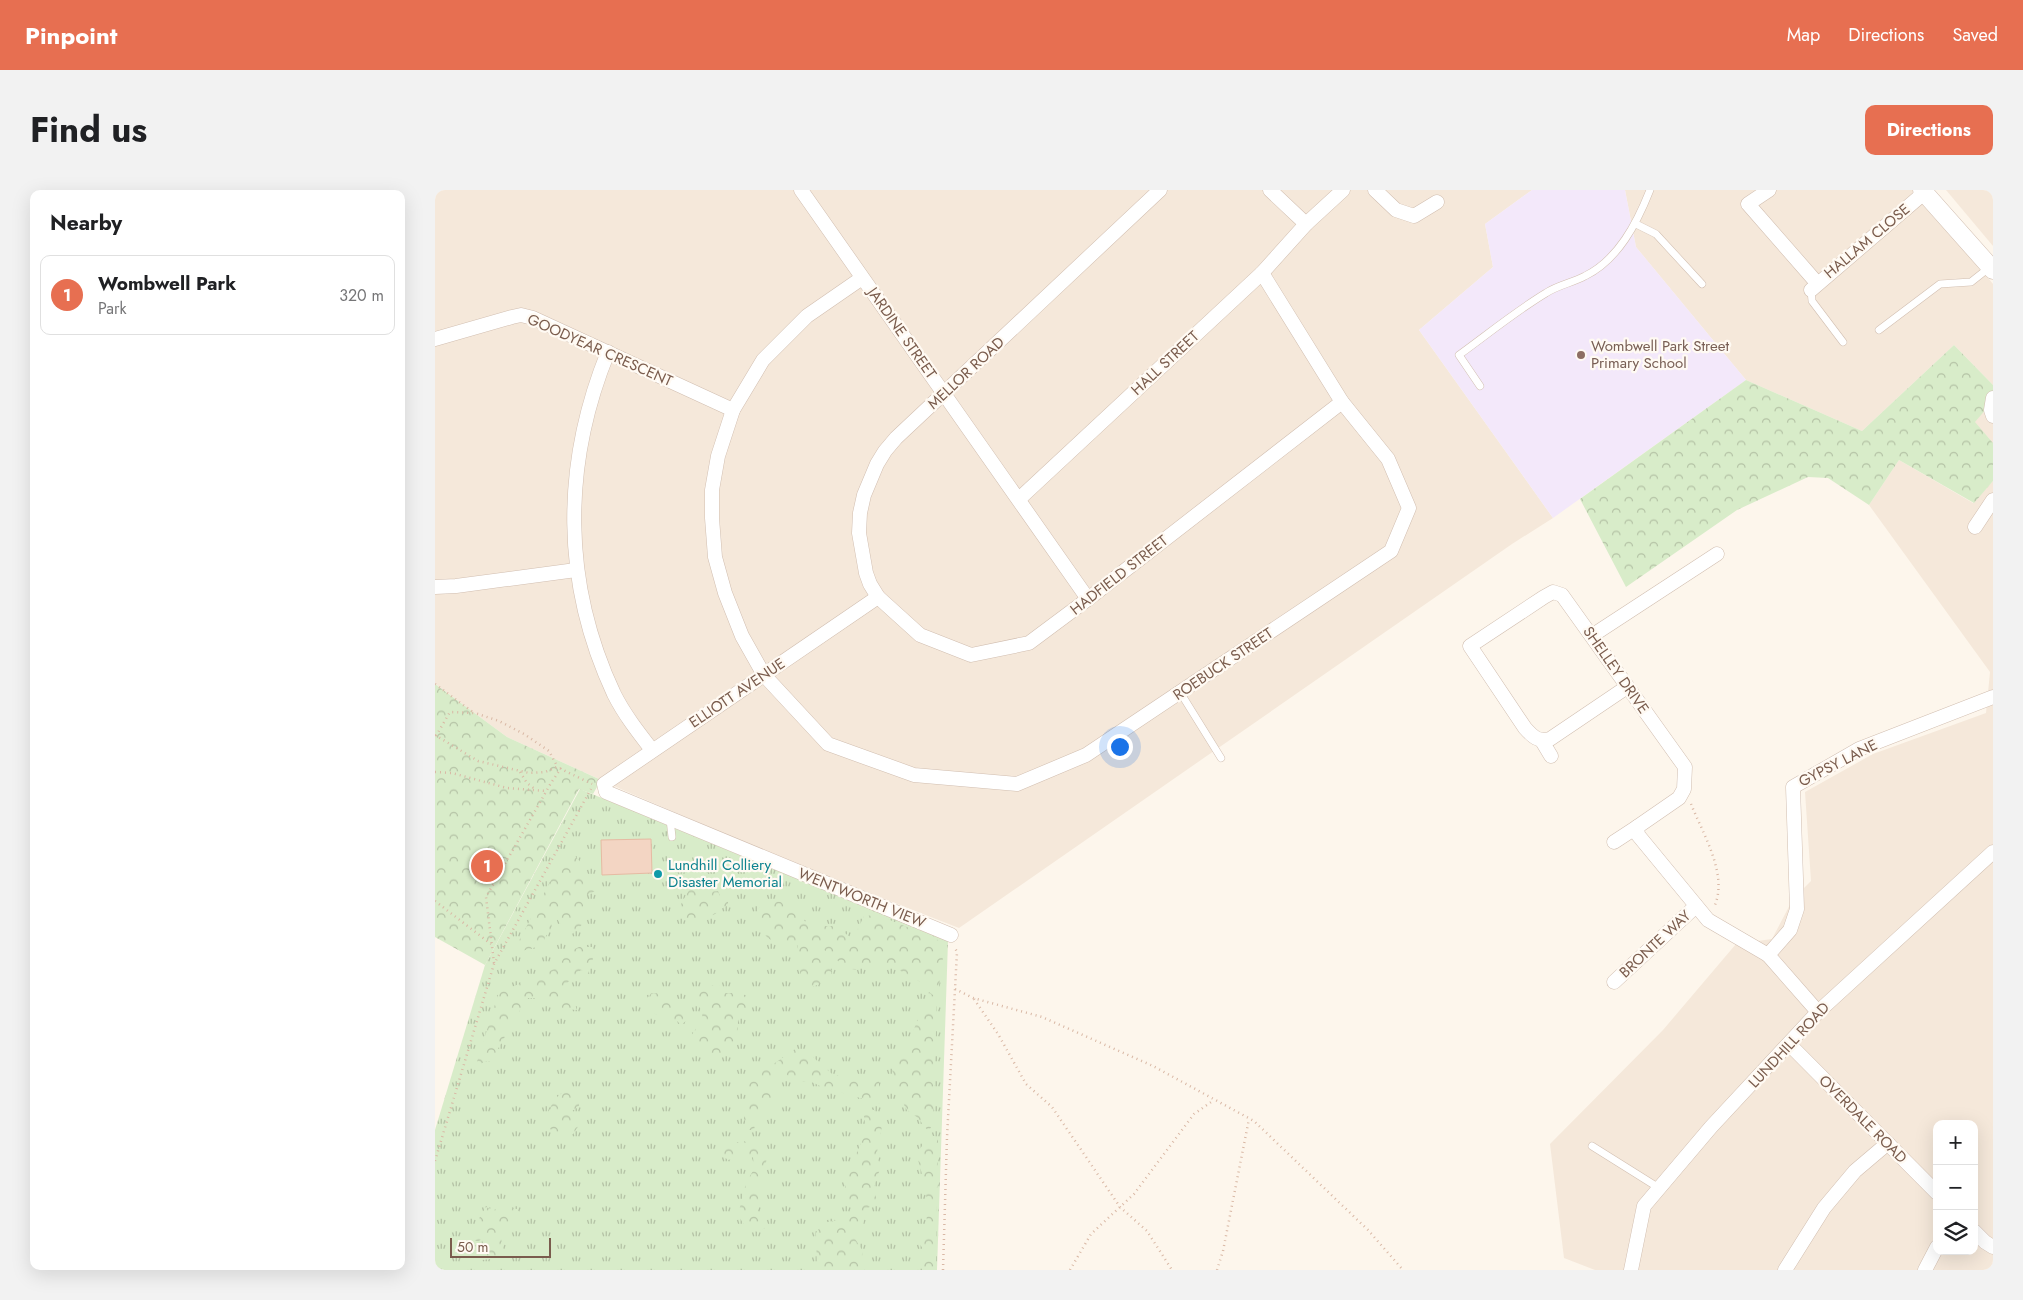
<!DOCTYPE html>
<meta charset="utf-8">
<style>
body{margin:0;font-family:Jost,sans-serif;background:#f2f2f2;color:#202124}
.controls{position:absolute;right:15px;bottom:15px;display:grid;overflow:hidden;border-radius:10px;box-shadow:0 5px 20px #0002}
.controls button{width:45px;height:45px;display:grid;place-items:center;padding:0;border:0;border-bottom:1px solid #e0e0e0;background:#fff;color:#202124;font:25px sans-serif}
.scale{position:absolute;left:15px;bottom:12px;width:101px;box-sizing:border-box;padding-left:5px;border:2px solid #7a5c4d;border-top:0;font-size:14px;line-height:18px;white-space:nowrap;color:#7a5c4d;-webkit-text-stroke:4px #fffaf3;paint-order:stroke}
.you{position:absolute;left:684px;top:556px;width:18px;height:18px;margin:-12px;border:4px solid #fff;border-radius:50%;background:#1a73e8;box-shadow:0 0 0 8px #1a73e833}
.badge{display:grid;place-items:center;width:32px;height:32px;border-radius:50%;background:#e76f51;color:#fff;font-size:16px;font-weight:700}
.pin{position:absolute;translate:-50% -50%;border:2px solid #fff;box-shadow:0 1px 5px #0006}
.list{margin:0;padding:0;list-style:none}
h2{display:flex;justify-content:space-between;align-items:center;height:65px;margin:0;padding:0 20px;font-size:21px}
h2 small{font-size:16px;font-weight:400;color:#757577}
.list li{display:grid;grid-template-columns:32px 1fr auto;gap:15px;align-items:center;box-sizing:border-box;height:80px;margin:0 10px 10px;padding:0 10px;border:1px solid #e0e0e0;border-radius:10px}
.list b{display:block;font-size:19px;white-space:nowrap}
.list p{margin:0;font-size:16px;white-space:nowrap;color:#757577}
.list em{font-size:16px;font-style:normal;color:#757577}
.icon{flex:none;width:28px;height:28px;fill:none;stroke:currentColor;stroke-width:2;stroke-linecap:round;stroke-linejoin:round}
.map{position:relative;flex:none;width:1558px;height:1080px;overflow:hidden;border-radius:10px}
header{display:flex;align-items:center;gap:30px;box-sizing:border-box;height:70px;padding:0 25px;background:#e76f51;color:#fff}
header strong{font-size:24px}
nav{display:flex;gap:28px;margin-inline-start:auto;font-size:18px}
.intro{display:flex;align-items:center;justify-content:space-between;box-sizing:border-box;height:120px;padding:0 30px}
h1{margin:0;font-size:35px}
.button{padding:12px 22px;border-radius:10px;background:#e76f51;color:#fff;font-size:18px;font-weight:700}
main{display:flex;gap:30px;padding:0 30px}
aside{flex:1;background:#fff;border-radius:10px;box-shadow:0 5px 20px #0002}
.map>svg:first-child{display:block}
.residential{fill:#f5e8da;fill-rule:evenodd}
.education{fill:#f3e8fa}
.grass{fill:url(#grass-tufts)}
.forest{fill:url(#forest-crowns)}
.building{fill:#f3d5c3;stroke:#e6bba3}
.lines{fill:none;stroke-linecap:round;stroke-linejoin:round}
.service-casing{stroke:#d1beb0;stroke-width:8}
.minor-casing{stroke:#d1beb0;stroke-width:15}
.tertiary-casing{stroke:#d1beb0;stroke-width:19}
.path{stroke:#d9b8a5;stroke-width:2.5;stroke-dasharray:1 4;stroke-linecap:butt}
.service{stroke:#fff;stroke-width:7}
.minor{stroke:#fff;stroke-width:14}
.tertiary{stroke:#fff;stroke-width:18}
.education-dot{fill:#8d6e63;stroke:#fffaf3;stroke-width:2}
.culture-dot{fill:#0f9aa8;stroke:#fffaf3;stroke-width:2}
.labels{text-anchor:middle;stroke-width:4.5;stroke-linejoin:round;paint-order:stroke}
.street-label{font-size:15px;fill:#7a5c4d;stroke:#fffaf3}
.education-label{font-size:15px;fill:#785e54;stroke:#fffaf3;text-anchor:start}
.culture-label{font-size:15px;fill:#0d838f;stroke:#fffaf3;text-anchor:start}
</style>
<header>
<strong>Pinpoint</strong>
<nav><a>Map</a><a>Directions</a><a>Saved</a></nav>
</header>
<div class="intro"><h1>Find us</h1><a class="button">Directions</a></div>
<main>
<aside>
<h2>Nearby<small></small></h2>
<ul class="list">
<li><span class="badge">1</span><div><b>Wombwell Park</b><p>Park</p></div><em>320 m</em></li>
</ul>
</aside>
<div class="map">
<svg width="1558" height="1080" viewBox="0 0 1558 1080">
<defs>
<pattern id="grass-tufts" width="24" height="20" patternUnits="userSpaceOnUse" patternTransform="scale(1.25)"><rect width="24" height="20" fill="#d8ecc9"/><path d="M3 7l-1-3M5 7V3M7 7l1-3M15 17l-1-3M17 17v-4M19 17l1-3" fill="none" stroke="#b4c2a5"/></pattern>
<pattern id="forest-crowns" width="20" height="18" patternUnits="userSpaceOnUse" patternTransform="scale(1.25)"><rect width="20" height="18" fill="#d8ecc9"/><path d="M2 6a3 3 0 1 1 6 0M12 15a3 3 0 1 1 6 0" fill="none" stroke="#b4c2a5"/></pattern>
</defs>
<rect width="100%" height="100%" fill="#fdf6ec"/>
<g class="residential">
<polygon points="0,0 1097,0 1050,34 1058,77 984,140 1118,328 1077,354 524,738 370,678 188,600 72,547 0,494"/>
<polygon points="1190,0 1481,0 1558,94 1558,195 1519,155 1427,241 1311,190 1201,57"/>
<polygon points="1511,0 1558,0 1558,56"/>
<polygon points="1558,211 1558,253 1539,232"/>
<path d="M 1464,270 L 1538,313 L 1558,291 L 1558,1080 L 1160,1080 L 1129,1068 L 1115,954 L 1228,840 L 1301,754 L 1337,749 L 1358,709 L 1376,691 L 1370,602 L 1438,564 L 1551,523 L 1555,482 L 1434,315 ZM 1502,934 L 1539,934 L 1539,1061 L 1502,1061 Z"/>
</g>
<polygon class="education" points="1097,0 1190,0 1201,57 1311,190 1118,328 984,140 1058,77 1050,34"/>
<polygon class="grass" points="145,599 513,751 502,1080 0,1080 0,940 50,775"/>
<g class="forest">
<polygon points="1519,155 1558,195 1558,211 1540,232 1558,253 1558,291 1539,313 1464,270 1434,315 1393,288 1373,287 1302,320 1191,397 1145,309 1311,190 1427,241"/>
<polygon points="0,494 72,547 166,590 158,604 144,599 50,775 0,747"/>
<path d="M 132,660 C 146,667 154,687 160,701 L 147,708 C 147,715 151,722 151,731 L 137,744 L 126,735 L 121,727 L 116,728 L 117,739 L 110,747 L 107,757 C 98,756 89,762 78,762 Z"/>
<polygon points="264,699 273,702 283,701 286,708 293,710 293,714 280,724 260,732 248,730 245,716 254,700"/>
<path d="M 328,711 C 357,712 357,711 373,736 L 400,736 L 418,749 L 429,726 L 443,725 L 510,753 L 503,803 C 481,790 447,762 421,780 C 410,779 398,766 388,759 L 387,765 L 397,781 L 395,790 L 377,797 L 369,794 L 362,772 L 364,763 L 362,754 C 332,754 328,749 322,721 Z"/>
<polygon points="144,757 157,757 160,762 153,784 146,780 132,793 142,820 128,819 120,808 92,808 56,871 50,871 40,878 68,789 77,797 124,777 131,763"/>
<path d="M 276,795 L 286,796 L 290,803 L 307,803 L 315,815 L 314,823 L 303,826 C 303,845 302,867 278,868 L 266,859 L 256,846 L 268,828 L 263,811 L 263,799 Z"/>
<polygon points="494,802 502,808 498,935 493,941 483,928 471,919 462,899 456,875 468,866"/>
<path d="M 217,803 L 235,804 C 241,815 253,815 252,830 L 246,835 L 242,831 L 230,829 L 211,819 L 212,808 Z"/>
<polygon points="360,859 370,860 397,884 418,888 432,894 439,888 444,888 444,896 449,906 446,914 387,897 377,892 358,892 348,880 341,883 338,896 343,908 328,924 322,924 319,940 314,940 309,929 309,915 315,889 321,880 340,873"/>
<path d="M 131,901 L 144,906 L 144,917 L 135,922 L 144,935 L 138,944 L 129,947 C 126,946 120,944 118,942 C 105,930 118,906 131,901 Z"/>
<polygon points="434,919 439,920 447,936 442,962 445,979 439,996 442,1014 430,1019 428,1037 421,1040 417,1044 427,1060 428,1080 382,1080 381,1043 388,1033 416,1027 419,1020 410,1001 410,989 431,942 429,926"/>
<polygon points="496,945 503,948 501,1080 489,1080 489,1060 483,1052 492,1043 491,998 483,970 483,961"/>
<path d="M 309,951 L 331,962 C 333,978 328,973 326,984 C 325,990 327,995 326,1000 C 324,1017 318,1022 330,1038 L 323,1042 L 311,1038 L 303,1025 L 311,993 L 319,979 L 318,967 C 308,962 303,964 294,970 L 290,968 L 288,958 L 298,953 Z"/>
<path d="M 51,1017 L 59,1020 L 64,1017 L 82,1019 L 86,1025 L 83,1032 L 65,1044 L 69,1061 L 64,1068 L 47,1070 L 45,1058 L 48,1047 L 44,1051 L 39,1051 C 39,1037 43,1029 51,1017 Z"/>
</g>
<polygon class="building" points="216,649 217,683 167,685 166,650"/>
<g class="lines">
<defs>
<g id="service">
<polyline points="1201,34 1221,44 1267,94"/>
<polyline points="1376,100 1377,111 1408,152"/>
<polyline points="1444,140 1505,94 1536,92 1555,77"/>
<path d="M 1045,196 L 1024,165 C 1053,144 1081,121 1111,103 C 1123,95 1137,93 1150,86 C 1183,70 1202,33 1215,0"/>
<polyline points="745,502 786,568"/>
<polyline points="235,629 237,647"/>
<polyline points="1157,956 1224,998"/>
</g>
<g id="minor">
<polyline points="366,0 653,409"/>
<polyline points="725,0 461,248 450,261 442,274 429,305 425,323 424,343 431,383 435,394 443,407 485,445 536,465 594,453 653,409 907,212"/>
<polyline points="835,0 871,34"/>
<polyline points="940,0 961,20 979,26 1002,12"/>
<polyline points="1334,0 1313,14 1382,93"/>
<polyline points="427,88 372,126 328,170 298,220 283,266 277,300 277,328 280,367 290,403 307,446 329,485 393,554 479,585 582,594 651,565 956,361 974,318 953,269 907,212 827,83"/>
<polyline points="1376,100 1489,3"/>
<polyline points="0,149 77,127 86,125 98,128 298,220"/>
<path d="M 173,162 C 127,275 127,393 179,504 C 189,524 203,542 217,560"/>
<polyline points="1558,208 1556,220 1558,226"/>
<polyline points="584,309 827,83 871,34 908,0"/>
<polyline points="1540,337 1558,310"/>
<polyline points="0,397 21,396 141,380"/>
<polyline points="443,407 169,594 171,602 516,745"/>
<polyline points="1158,445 1282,364"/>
<path d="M 1192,497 L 1115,549 C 1103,552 1098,547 1090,538 L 1035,456 L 1109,407 L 1118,402 L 1127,405 L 1250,577 L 1249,599 L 1244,608 L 1202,637 L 1203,645 L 1273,730 L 1333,765 L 1383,822"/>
<polyline points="1107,551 1116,566"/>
<polyline points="1179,652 1202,637"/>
<polyline points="1333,765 1355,740 1362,719 1358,597 1424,559 1558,507"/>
<polyline points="1179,792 1261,716"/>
<polyline points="1355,855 1502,1003"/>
<polyline points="1539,1041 1550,1052 1558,1057"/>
<polyline points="1196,1080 1209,1016 1276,937 1383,822 1558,662"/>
<polyline points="1350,1080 1389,1018 1420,981 1453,953"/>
<polyline points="1490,1080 1502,1057"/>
</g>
<polyline id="tertiary" points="1487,0 1558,80"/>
</defs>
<use href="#service" class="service-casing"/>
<use href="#minor" class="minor-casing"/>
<use href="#tertiary" class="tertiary-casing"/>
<g class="path">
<polyline points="0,494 39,523"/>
<polyline points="0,545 43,571 94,583 110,582 122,577 157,594"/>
<polyline points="1,546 15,522 40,523 64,531 89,544 114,561 122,576"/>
<polyline points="0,582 17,583 72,598 111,601"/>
<polyline points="85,582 92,593 101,600"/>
<path d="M 1256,614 C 1268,644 1294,686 1279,717"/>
<polyline points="0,711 56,754"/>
<polyline points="59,773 51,707 116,593 126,578"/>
<polyline points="520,799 538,808 607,827 718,876 819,931 933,1040 968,1080"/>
<polyline points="539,809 563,844 591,894 617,917 685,1017 712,1041 737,1080"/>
<polyline points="0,971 59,774 156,599"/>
<polyline points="508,1080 512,947 522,762 520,758"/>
<polyline points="635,1080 656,1044 699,1004 759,924 779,910"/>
<polyline points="782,1080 788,1061 814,929"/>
</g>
<use href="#service" class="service"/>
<use href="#minor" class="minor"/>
<use href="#tertiary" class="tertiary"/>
</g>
<circle class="education-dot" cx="1146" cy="165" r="5"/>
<circle class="culture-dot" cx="223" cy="684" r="5"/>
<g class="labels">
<g class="street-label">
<text transform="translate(1432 51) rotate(-40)" y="5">HALLAM CLOSE</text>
<text transform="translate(467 143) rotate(55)" y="5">JARDINE STREET</text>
<text transform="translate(165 160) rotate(24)" y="5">GOODYEAR CRESCENT</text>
<text transform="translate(730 173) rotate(-43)" y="5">HALL STREET</text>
<text transform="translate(531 183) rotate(-43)" y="5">MELLOR ROAD</text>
<text transform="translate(684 385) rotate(-38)" y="5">HADFIELD STREET</text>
<text transform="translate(788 474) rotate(-34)" y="5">ROEBUCK STREET</text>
<text transform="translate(1181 480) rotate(55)" y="5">SHELLEY DRIVE</text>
<text transform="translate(302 503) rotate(-34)" y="5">ELLIOTT AVENUE</text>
<text transform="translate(1403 573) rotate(-27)" y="5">GYPSY LANE</text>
<text transform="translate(427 708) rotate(22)" y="5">WENTWORTH VIEW</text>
<text transform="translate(1220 754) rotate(-43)" y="5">BRONTE WAY</text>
<text transform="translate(1354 855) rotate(-47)" y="5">LUNDHILL ROAD</text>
<text transform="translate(1428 929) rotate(45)" y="5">OVERDALE ROAD</text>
</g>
<g class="education-label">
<text x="1156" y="161">Wombwell Park Street<tspan x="1156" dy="17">Primary School</tspan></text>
</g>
<g class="culture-label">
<text x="233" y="680">Lundhill Colliery<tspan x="233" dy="17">Disaster Memorial</tspan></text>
</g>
</g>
</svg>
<div class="controls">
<button>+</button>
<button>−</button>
<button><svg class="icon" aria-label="layers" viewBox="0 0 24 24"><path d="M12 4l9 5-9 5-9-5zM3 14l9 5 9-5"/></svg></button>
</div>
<div class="scale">50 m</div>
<div class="you"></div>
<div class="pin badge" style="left:52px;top:676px">1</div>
</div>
</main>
